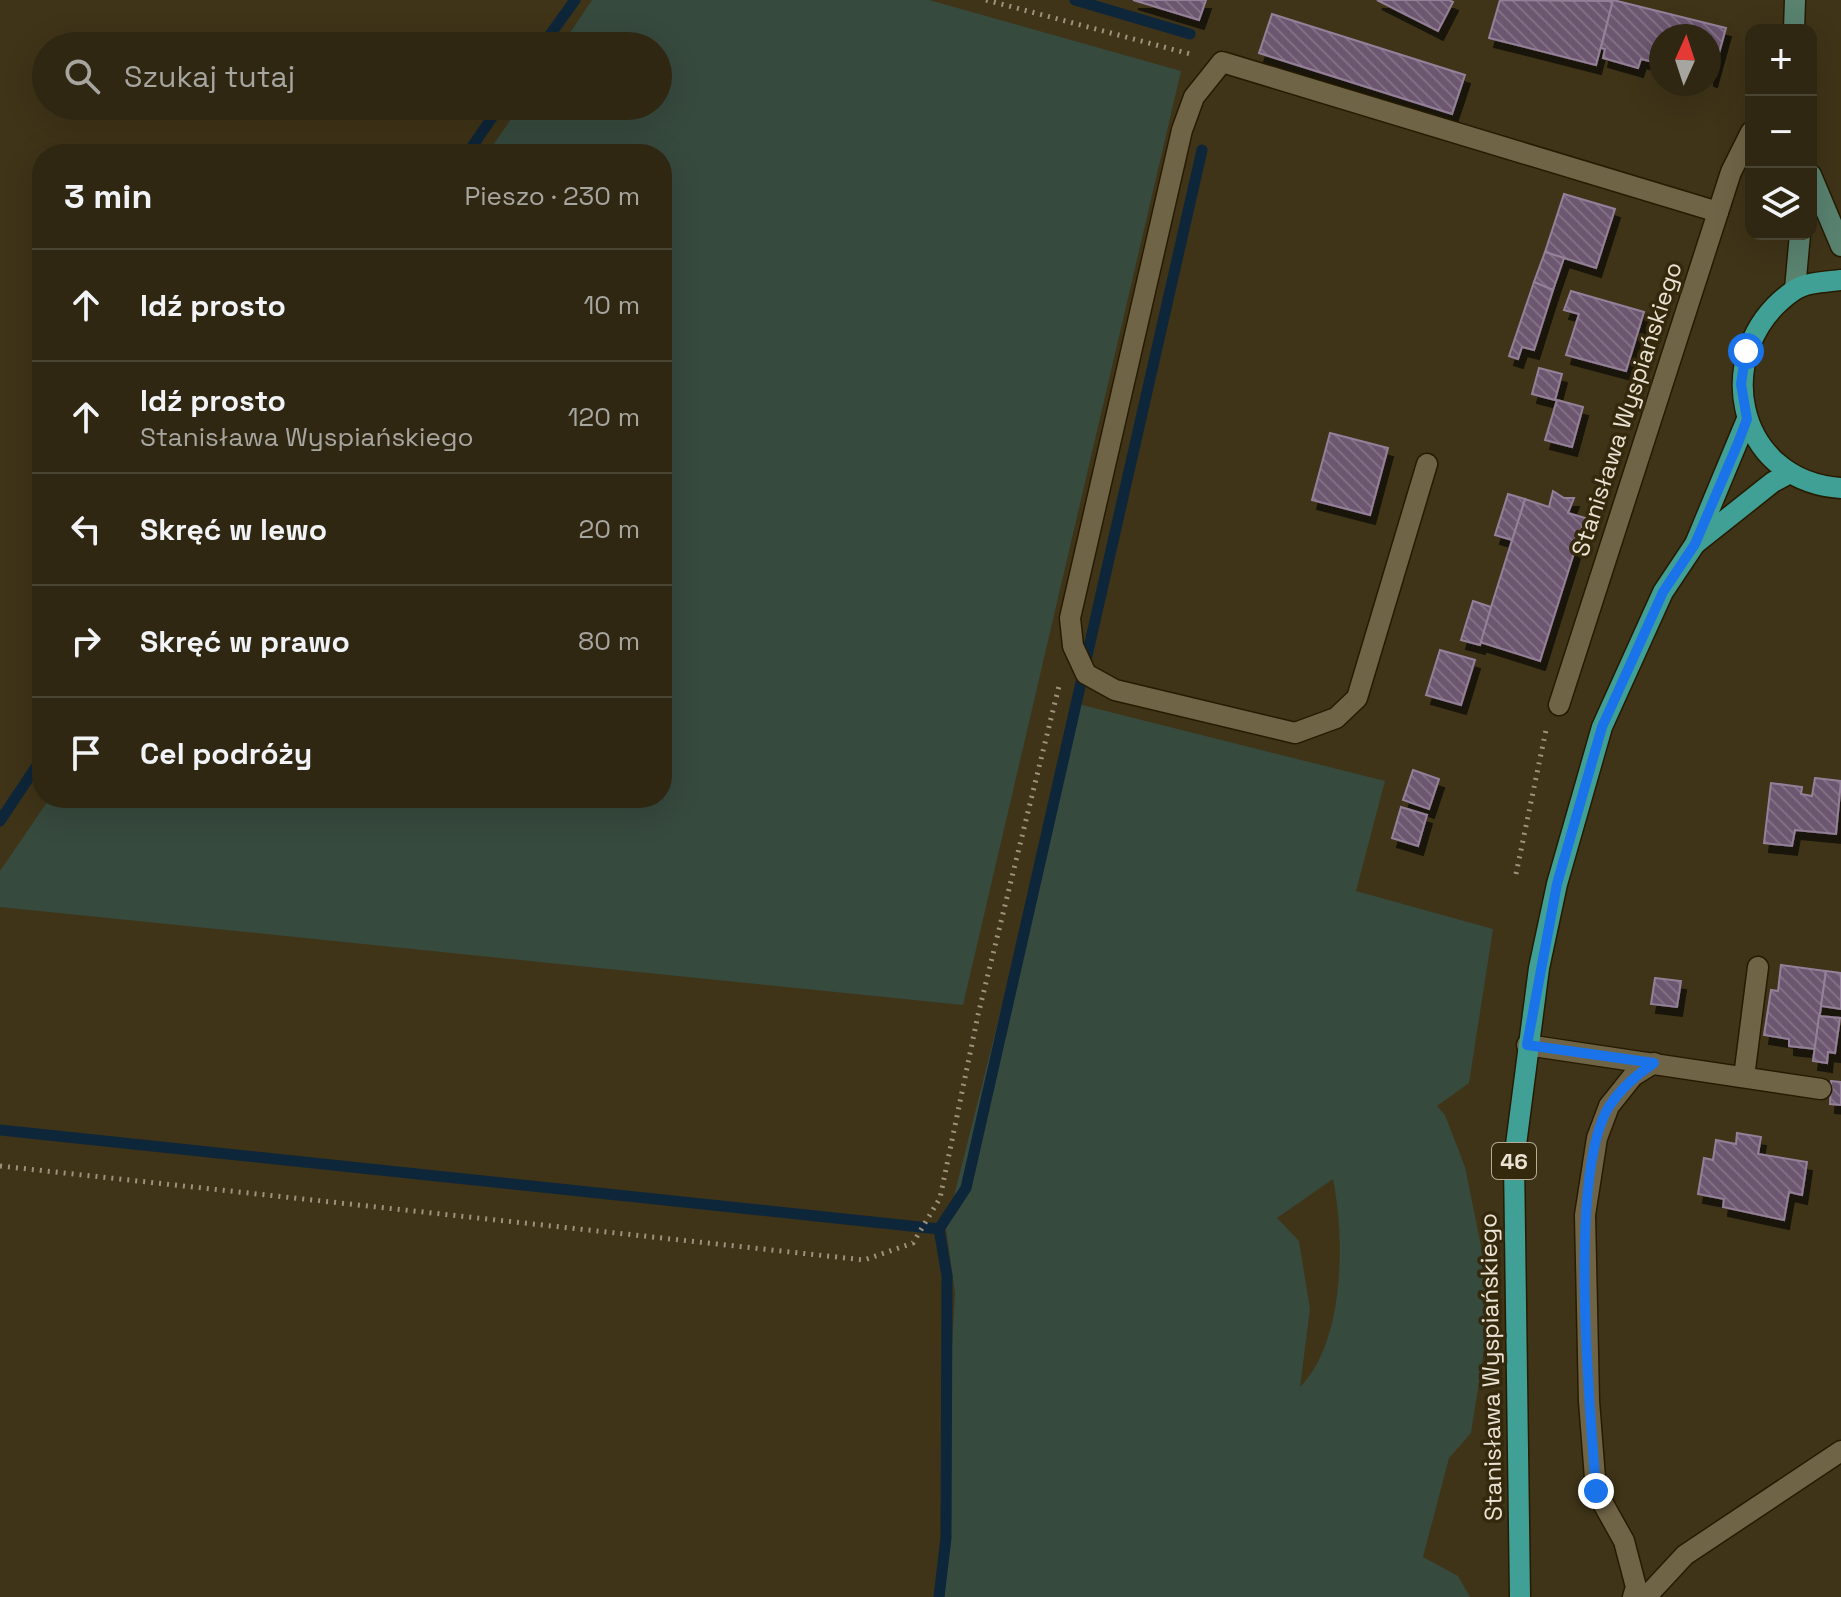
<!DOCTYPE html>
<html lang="pl">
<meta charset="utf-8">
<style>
body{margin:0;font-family:"Space Grotesk",sans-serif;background:#3b3320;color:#f1f3f6}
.controls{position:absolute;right:24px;top:24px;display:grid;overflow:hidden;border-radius:16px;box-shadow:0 8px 32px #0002}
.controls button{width:72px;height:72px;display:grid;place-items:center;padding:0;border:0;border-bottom:2px solid #4a4432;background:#2f2712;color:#f1f3f6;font:40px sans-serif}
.compass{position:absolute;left:1649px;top:24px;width:72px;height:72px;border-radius:50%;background:#2f2712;box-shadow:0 8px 32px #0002;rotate:3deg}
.stop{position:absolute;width:24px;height:24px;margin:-18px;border:6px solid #1a73e8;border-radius:50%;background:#fff}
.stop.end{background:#1a73e8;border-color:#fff;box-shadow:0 2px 8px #0008}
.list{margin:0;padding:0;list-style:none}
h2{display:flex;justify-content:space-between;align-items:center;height:104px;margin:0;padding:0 32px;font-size:34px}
h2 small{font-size:26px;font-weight:400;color:#a7a59f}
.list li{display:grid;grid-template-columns:52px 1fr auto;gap:24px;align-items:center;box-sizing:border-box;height:112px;padding:0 32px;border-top:2px solid #4a4432}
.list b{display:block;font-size:30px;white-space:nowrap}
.list p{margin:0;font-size:26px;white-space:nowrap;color:#a7a59f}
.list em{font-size:26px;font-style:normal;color:#a7a59f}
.icon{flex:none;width:44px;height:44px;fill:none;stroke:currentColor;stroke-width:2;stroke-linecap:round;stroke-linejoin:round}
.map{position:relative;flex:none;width:1841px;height:1597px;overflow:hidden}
.search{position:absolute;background:#2f2712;box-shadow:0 8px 32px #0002;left:32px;top:32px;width:640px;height:88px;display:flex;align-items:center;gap:20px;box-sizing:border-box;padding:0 28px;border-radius:44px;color:#a7a59f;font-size:30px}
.panel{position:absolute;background:#2f2712;box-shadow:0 8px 32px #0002;left:32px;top:144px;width:640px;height:664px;border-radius:32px}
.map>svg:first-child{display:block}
.green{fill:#374a3e;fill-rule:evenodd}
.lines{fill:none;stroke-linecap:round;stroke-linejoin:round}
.stream{stroke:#0e2639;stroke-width:11}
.building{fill:url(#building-back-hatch);stroke:#95809a;stroke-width:2;filter:url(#shadow)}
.service-casing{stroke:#261b01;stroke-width:23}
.secondary-casing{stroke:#261b01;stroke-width:23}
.primary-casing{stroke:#261b01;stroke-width:23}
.path{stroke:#9c937e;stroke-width:5;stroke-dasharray:2 6;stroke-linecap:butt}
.service{stroke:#706447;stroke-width:20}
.secondary{stroke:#59826f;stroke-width:20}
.primary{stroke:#41a096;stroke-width:20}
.route{stroke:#1a73e8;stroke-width:10}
.labels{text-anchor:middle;stroke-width:7;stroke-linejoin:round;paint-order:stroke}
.shield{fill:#35290d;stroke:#b4ab98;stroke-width:2}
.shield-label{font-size:22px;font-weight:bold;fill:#eae3d3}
.street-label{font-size:24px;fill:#eae3d3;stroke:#35290d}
</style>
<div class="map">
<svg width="1841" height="1597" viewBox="0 0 1841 1597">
<defs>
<pattern id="building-back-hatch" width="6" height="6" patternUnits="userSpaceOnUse" patternTransform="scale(2)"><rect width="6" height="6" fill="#6c5770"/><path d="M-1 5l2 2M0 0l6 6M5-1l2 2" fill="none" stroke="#816f84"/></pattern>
<filter id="shadow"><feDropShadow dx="5" dy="9" stdDeviation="0" flood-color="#0009"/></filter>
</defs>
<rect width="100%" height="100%" fill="#3f3418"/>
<g class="green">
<polygon points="592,0 929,0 1181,71 963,1005 0,907 0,871 50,798 662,798 662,154 487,154 520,106 658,106 658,46 561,46"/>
<path d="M 1078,704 L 1385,781 L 1356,891 L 1493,929 L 1469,1083 L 1437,1106 L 1445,1115 L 1465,1167 L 1492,1300 L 1471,1433 L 1449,1458 L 1423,1557 L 1458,1576 L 1470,1597 L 938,1597 L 955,1293 L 946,1228 ZM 1333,1179 C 1345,1238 1345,1342 1300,1387 L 1310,1309 L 1299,1241 L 1277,1218 Z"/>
</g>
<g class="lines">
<g class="stream">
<polyline points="1075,0 1190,34"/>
<polyline points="542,46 575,0"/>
<polyline points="467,154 500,106"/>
<polyline points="0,821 42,758"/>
<polyline points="0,1130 939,1229 966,1188 1202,150"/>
<polyline points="939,1597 946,1538 947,1276 939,1229"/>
</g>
</g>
<g class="building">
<polygon points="1133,0 1206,0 1199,20"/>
<polygon points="1377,0 1449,0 1453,2 1438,31"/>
<polygon points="1500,0 1613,1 1596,65 1489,38"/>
<polygon points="1613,0 1726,28 1712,78 1709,77 1709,36 1661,36 1661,64 1641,59 1638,68 1603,58 1605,49 1601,48"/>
<polygon points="1272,14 1465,75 1452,114 1259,53"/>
<polygon points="1564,194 1615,209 1596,268 1545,252"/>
<polygon points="1545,252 1564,258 1553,290 1534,282"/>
<polygon points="1534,282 1553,290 1534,350 1522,347 1518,359 1509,356"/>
<polygon points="1571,291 1644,312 1626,371 1566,355 1579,314 1564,310"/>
<polygon points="1539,368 1562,374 1555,400 1532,394"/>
<polygon points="1557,400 1583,407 1572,447 1545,440"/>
<polygon points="1330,433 1388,448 1370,515 1312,500"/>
<polygon points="1553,491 1564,498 1574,498 1568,513 1585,518 1540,661 1480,642 1525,499 1549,507"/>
<polygon points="1508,494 1525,499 1512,540 1495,535"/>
<polygon points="1473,601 1491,607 1480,645 1461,640"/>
<polygon points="1440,650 1475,660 1461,705 1426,695"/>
<polygon points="1413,770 1439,779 1429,809 1403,800"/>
<polygon points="1815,778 1841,781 1836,834 1795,830 1792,846 1764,843 1771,783 1802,787 1801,794 1812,796"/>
<polygon points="1401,807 1427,815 1418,846 1392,838"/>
<polygon points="1781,965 1826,971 1815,1049 1789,1046 1789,1039 1764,1035 1771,990 1778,991"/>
<polygon points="1826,971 1841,973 1841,1009 1821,1006"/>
<polygon points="1655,978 1681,981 1677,1007 1651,1004"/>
<polygon points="1819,1016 1840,1018 1835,1053 1828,1052 1827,1063 1813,1061"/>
<polygon points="1831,1081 1841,1082 1841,1105 1830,1104"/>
<polygon points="1737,1133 1761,1137 1758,1154 1807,1162 1802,1195 1789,1192 1784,1220 1723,1207 1724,1199 1698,1194 1704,1158 1713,1160 1716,1140 1736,1144"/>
</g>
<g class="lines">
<defs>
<g id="service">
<polyline points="1427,464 1357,698 1336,718 1295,733 1115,690 1086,674 1073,646 1070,618 1182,130 1194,97 1222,62 1718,212"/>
<polyline points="1559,705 1731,172 1751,132"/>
<polyline points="1527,1045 1821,1089"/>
<polyline points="1744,1077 1758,967"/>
<polyline points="1633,1597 1636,1587 1624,1541 1596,1491 1589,1401 1585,1215 1597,1138 1609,1106 1633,1076 1654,1063"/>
<polyline points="1646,1597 1685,1555 1841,1451"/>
</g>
<g id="secondary">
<polyline points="1794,30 1795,0"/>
<polyline points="1811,175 1841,246"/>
<polyline points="1795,289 1800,234"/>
</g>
<g id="primary">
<path d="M 1841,280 C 1826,282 1806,282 1793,291 C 1709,350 1734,481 1841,488"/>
<polyline points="1695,544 1773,482 1790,473"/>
<polyline points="1520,1597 1514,1160 1539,968 1557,884 1602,727 1663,592 1695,544 1747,419"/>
</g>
</defs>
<use href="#service" class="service-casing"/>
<use href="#secondary" class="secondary-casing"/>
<use href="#primary" class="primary-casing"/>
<g class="path">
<polyline points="986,0 1194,55"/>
<polyline points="1516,874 1546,730"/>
<polyline points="0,1166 864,1260 913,1243 940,1198 978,1015 1060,682"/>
</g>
<use href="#service" class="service"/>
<use href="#secondary" class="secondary"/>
<use href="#primary" class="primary"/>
</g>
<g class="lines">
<path class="route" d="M 1596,1491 C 1590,1408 1567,1170 1610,1105 C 1622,1087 1636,1075 1654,1063 L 1527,1045 L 1557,884 L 1602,727 L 1663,592 L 1695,544 L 1738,443 L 1747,419 L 1741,384 L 1746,351"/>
</g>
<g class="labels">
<rect class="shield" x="1492" y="1143" width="44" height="36" rx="6"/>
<g class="shield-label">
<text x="1514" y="1169">46</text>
</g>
<g class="street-label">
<text transform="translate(1627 409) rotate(-72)" y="8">Stanisława Wyspiańskiego</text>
<text transform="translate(1491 1367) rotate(-91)" y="8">Stanisława Wyspiańskiego</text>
</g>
</g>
</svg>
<div class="controls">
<button>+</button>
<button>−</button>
<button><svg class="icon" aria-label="layers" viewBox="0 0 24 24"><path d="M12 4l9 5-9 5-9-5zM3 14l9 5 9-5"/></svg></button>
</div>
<svg class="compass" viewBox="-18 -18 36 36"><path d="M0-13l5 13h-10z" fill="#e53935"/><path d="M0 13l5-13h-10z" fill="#a7a59f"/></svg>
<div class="stop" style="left:1746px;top:351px"></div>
<div class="stop end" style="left:1596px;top:1491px"></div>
<div class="search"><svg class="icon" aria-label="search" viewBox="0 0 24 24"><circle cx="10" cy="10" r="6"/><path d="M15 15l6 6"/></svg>Szukaj tutaj</div>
<section class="panel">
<h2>3 min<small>Pieszo · 230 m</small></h2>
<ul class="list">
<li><svg class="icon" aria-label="ahead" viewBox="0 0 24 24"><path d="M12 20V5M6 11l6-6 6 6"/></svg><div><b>Idź prosto</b></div><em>10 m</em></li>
<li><svg class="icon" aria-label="ahead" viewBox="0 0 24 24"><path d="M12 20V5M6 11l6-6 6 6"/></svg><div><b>Idź prosto</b><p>Stanisława Wyspiańskiego</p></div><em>120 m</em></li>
<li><svg class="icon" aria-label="left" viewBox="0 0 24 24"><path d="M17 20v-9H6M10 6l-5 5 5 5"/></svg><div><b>Skręć w lewo</b></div><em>20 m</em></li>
<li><svg class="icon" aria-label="right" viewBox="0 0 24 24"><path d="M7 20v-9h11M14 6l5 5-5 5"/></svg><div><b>Skręć w prawo</b></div><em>80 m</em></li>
<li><svg class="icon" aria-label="arrive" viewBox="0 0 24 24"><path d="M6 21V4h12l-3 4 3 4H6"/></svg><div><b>Cel podróży</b></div></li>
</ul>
</section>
</div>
